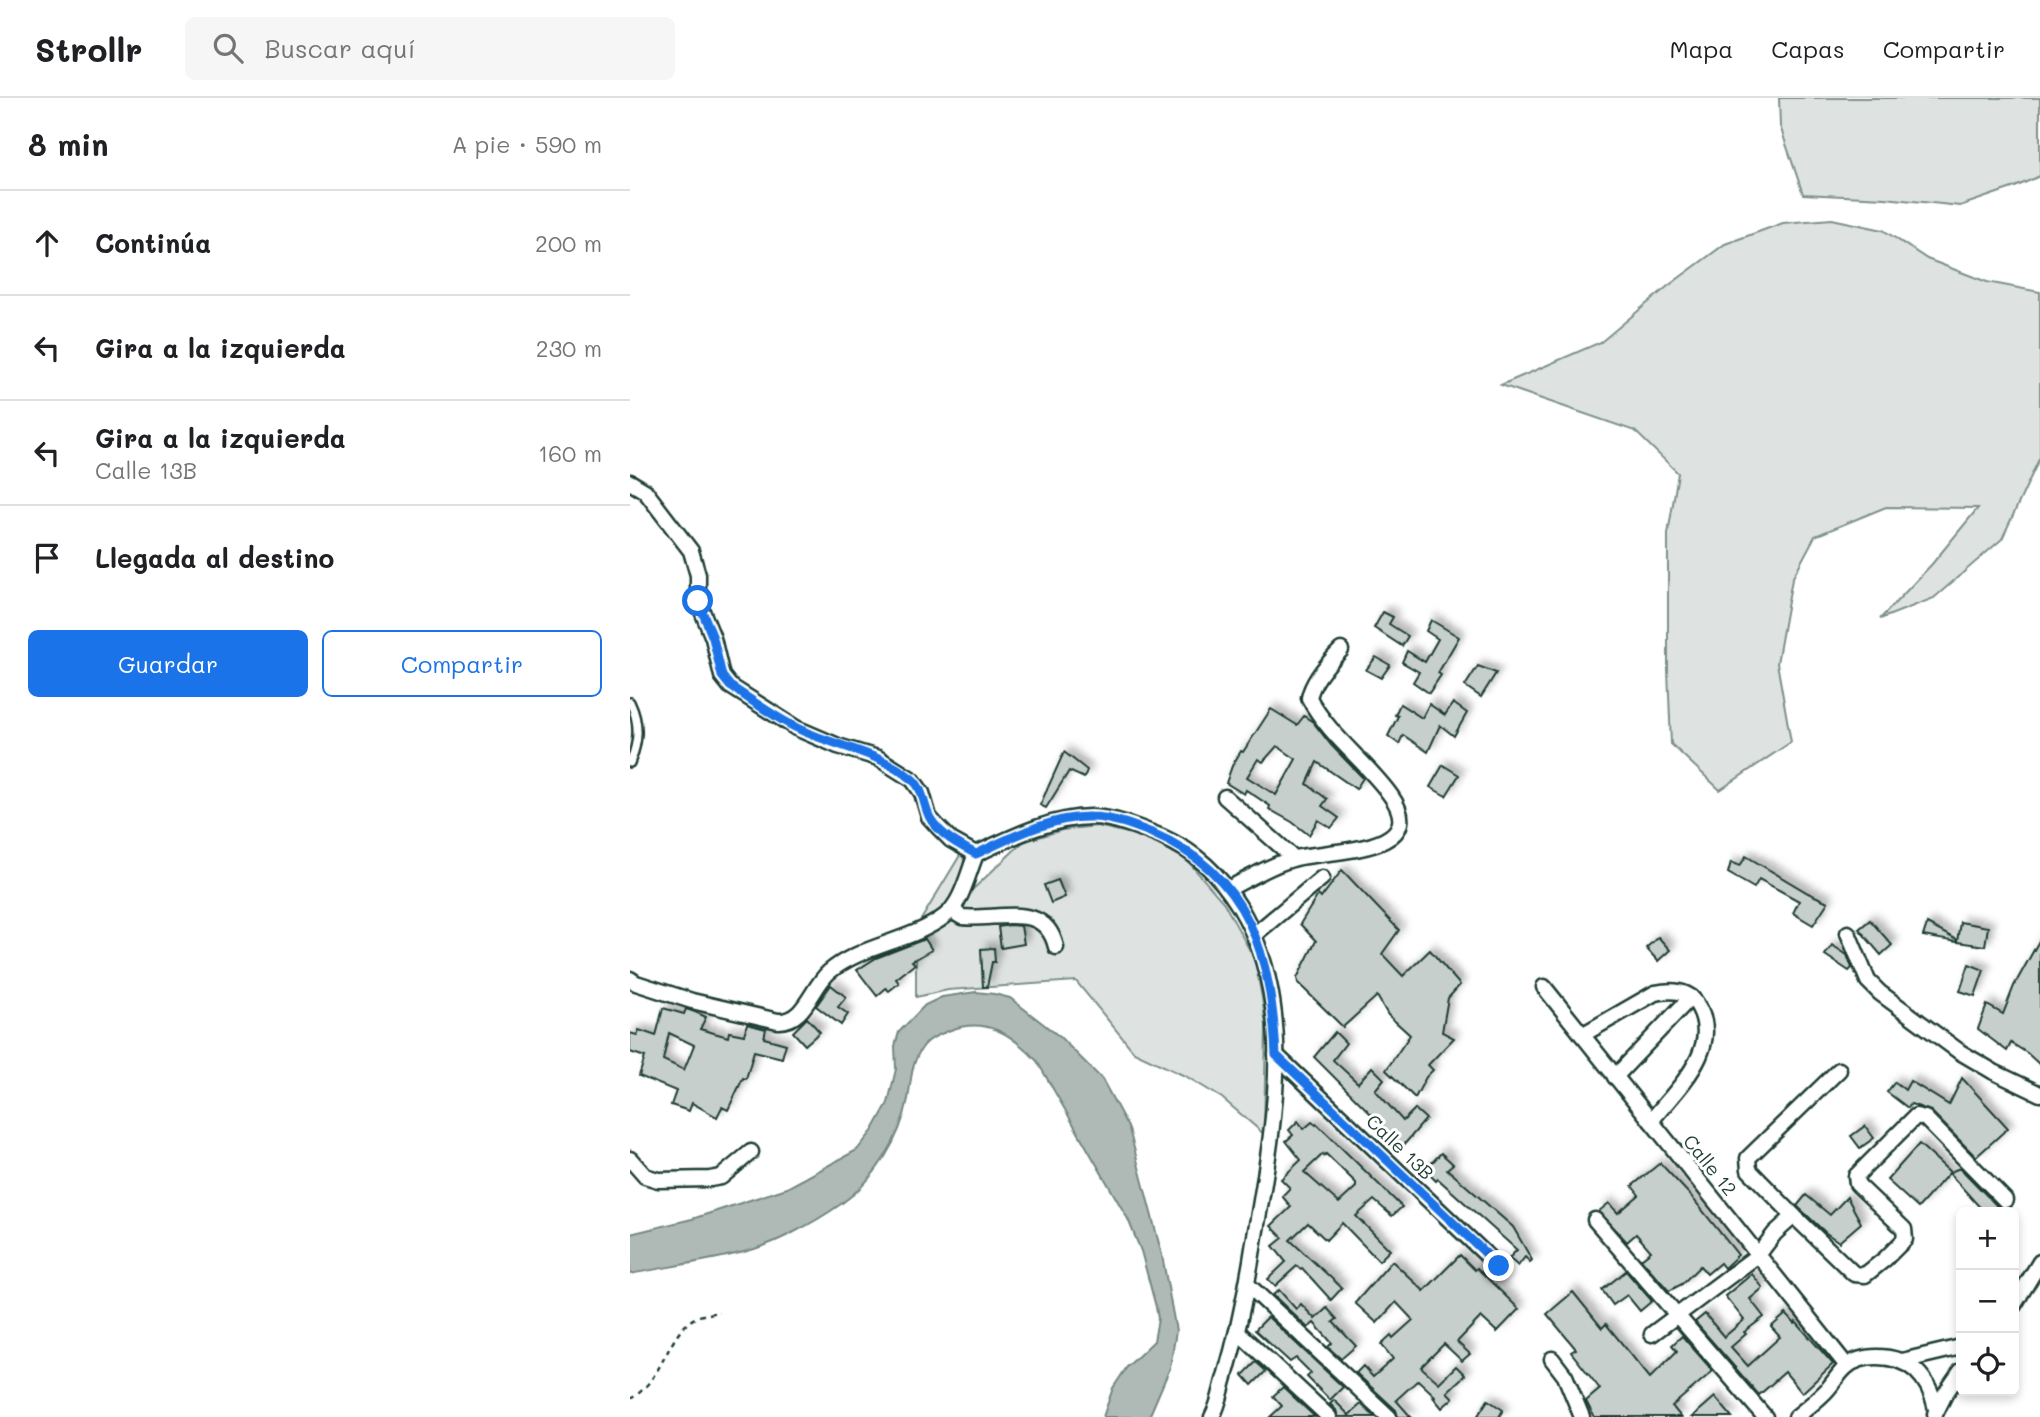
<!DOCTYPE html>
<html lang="es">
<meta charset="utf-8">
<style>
body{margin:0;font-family:Mali,sans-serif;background:#f6f6f6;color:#202124}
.controls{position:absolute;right:21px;bottom:21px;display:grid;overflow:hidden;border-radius:10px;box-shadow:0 4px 10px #0003}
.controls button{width:63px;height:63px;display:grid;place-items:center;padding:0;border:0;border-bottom:2px solid #e0e0e0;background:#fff;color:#202124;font:35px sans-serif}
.stop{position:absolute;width:21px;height:21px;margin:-16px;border:5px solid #1a73e8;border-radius:50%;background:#fff}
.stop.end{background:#1a73e8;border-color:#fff;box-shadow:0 2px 7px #0008}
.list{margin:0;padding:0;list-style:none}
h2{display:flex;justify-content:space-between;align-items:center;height:91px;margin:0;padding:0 28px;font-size:30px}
h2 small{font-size:23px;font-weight:400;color:#757577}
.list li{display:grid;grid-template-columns:46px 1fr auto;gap:21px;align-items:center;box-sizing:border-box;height:105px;padding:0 28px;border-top:2px solid #e0e0e0}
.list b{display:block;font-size:26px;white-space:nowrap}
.list p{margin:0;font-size:23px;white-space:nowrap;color:#757577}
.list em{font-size:23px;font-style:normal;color:#757577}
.actions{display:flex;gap:14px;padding:21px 28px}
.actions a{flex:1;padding:16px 0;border:2px solid #1a73e8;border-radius:10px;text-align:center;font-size:24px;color:#1a73e8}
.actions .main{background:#1a73e8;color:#fff}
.icon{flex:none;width:38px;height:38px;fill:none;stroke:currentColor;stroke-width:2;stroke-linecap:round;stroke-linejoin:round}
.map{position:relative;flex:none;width:1410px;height:1319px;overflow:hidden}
header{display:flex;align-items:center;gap:42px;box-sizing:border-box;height:98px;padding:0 35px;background:#fff;border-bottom:2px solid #e0e0e0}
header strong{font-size:33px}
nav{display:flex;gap:38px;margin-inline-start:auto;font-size:24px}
.search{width:490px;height:63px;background:#f6f6f6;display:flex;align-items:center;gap:18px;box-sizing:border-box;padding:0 24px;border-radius:10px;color:#757577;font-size:26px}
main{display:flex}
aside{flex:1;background:#fff}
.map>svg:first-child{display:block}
.green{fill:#dee3e2;stroke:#7e908b;stroke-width:2}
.water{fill:#afbab7;stroke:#758883;stroke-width:2}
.building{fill:#c7cfcc;stroke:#1f3d34;stroke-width:2;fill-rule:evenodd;filter:url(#shadow)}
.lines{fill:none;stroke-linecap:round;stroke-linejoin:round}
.lane-casing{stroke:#1f3d34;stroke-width:12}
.street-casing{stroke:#1f3d34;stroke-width:19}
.path{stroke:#1f3d34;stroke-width:2.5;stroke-dasharray:5 5;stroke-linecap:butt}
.lane{stroke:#fff;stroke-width:7}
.street{stroke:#fff;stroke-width:14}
.route{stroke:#1a73e8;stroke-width:9}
.labels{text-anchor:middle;stroke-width:6;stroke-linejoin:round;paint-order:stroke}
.street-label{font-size:19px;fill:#1f3d34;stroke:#fff}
</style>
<header>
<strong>Strollr</strong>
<div class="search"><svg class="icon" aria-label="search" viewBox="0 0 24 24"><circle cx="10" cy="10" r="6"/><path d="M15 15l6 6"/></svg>Buscar aquí</div>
<nav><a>Mapa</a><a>Capas</a><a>Compartir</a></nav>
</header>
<main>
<aside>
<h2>8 min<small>A pie · 590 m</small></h2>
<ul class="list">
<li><svg class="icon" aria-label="ahead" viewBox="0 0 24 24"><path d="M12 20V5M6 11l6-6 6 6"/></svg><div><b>Continúa</b></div><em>200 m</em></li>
<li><svg class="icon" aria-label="left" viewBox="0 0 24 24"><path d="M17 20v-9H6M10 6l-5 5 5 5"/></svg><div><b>Gira a la izquierda</b></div><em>230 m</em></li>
<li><svg class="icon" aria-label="left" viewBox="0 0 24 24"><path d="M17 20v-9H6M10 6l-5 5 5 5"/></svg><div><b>Gira a la izquierda</b><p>Calle 13B</p></div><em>160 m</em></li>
<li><svg class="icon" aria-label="arrive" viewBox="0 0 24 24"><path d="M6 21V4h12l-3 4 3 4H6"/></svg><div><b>Llegada al destino</b></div></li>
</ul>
<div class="actions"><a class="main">Guardar</a><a>Compartir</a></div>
</aside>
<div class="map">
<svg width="1410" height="1319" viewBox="0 0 1410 1319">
<defs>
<filter id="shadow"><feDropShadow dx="5.5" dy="-5.5" stdDeviation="3.5" flood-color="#0004"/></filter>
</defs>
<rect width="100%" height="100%" fill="#fff"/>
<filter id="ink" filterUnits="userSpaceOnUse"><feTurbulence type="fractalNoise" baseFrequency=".0143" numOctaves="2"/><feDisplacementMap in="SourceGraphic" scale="14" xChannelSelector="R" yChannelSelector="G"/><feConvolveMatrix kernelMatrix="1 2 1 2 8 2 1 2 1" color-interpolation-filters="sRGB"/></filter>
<g filter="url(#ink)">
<g class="green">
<polygon points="1149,0 1410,0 1410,78 1385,89 1330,108 1255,100 1173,96 1150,28"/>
<polygon points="1202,121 1253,132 1297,161 1357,184 1410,194 1410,359 1372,441 1304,500 1250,521 1302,466 1348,410 1256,409 1185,438 1162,481 1147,565 1161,644 1090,692 1041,646 1038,572 1038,436 1048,375 1005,333 871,287 971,244 1038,188 1095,146 1153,125"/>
<polygon points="467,728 511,738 556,761 594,805 625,862 632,900 636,927 634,1036 592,1000 557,979 504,954 446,883 318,892 286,899 286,830 332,754 341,793 393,744 432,732"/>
</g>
<path class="water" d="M 346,894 L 364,896 L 380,900 L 430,939 L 472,981 L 499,1031 L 532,1157 L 546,1233 L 540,1270 L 519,1319 L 473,1319 L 483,1290 L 497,1269 L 524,1243 L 528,1221 L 526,1209 L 511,1153 L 498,1121 L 407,963 C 382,936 356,918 318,933 C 308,937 298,941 292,950 C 281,965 281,984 278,1001 C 270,1042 245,1082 211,1106 C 184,1125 142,1148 110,1155 C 74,1164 36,1169 0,1176 L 0,1136 L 62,1121 L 157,1090 L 227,1052 L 243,1032 L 258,1005 L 266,971 L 265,948 L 269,934 L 295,907 L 312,899 Z"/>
<g class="building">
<polygon points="753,514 763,519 759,526 778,538 772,548 744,530"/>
<polygon points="801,522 829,539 808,575 811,577 799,595 783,584 789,574 772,564 777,553 795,564 808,541 796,533"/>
<polygon points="746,559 760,567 751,580 736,572"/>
<polygon points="848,568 866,575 851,599 835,588"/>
<polygon points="823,605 837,615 824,638 810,627 798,654 773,637 769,646 758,638 768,618 765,617 770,606 792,620 799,606 815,617"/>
<path d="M 641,611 L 667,627 L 674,618 L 683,624 L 701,647 L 733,680 L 726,691 L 687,664 L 677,686 L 697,701 L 692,708 L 709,720 L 701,730 L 688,722 L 679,737 L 662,724 L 639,711 L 640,708 L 616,692 L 614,696 L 596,685 L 602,668 L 611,653 L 613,654 ZM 647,648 L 666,661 L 646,697 L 617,679 L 628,661 L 633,664 Z"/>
<polygon points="434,654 457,672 454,680 439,673 416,710 410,707"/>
<polygon points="813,667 829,677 816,698 800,689"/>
<polygon points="1116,758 1178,795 1198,804 1183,827 1163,815 1169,803 1129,781 1124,790 1098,775 1101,764 1110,768"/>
<polygon points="712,772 769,832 752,856 773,878 800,852 830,887 818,900 812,934 824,940 798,967 803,972 796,979 785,1000 756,972 780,937 758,917 747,898 713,929 668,885 667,880 686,843 670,826 688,797 691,800"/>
<polygon points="428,782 435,799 421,805 414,787"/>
<polygon points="1240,822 1262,847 1251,857 1229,831"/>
<polygon points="1330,824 1358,829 1355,848 1327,844"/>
<polygon points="1297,826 1327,842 1326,844 1293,838"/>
<polygon points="380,827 391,828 394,846 371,850 368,829"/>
<polygon points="1028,839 1040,852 1028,863 1016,850"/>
<polygon points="295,841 302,852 282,863 285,866 266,881 269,885 259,893 256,890 247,898 227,872 246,860"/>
<polygon points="1410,841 1410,967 1397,955 1381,945 1377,953 1348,931 1357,907 1373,916 1384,888"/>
<polygon points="1202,847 1217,857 1222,870 1219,873 1195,857"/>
<polygon points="364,850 365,864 362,864 357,889 353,889 351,851"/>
<polygon points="1339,866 1354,872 1345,898 1330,893"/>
<polygon points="201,887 216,899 208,909 218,916 211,927 186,908"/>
<path d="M 33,910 L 54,916 L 56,911 L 65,914 L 76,919 L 70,931 L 98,939 L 99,934 L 114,937 L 117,926 L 136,931 L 134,940 L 156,946 L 152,960 L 124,953 L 116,981 L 113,980 L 98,1012 L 92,1009 L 87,1019 L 62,1005 L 59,1013 L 41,1007 L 46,993 L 9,978 L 15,959 L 0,954 L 0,935 L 7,937 L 9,932 L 26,938 ZM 39,935 L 64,947 L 54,972 L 33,962 Z"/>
<polygon points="177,920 190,934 175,947 163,934"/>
<polygon points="705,934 716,945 703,962 728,985 742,969 754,981 745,992 773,1023 785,1011 796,1021 773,1048 684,959"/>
<polygon points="1332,980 1378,1030 1346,1059 1301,1013 1281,1006 1278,1010 1257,994 1265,984 1275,992 1280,983 1319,1007"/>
<path d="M 668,1023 L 674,1031 L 682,1024 L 686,1027 L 687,1026 L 772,1109 L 762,1118 L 744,1102 L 726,1118 L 760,1152 L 749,1163 L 712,1125 L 696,1142 L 678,1125 L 660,1142 L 712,1190 L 701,1202 L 672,1170 L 670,1171 L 667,1168 L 645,1188 L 638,1181 L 656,1164 L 643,1148 L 653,1140 L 641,1128 L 661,1109 L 652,1098 L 660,1090 L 651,1081 L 671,1062 L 656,1043 L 663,1037 L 659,1032 ZM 693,1056 L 694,1058 L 696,1056 L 726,1085 L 726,1089 L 709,1105 L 674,1074 Z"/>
<polygon points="1235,1028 1244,1040 1230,1050 1221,1038"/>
<polygon points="1289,1046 1320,1074 1330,1070 1367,1108 1360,1114 1354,1114 1319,1075 1288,1110 1257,1082"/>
<polygon points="811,1055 823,1066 817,1071 883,1129 902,1162 900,1164 895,1159 888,1168 879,1160 887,1152 808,1081 806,1083 795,1072"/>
<polygon points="1030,1065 1060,1097 1108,1157 1094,1170 1090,1165 1077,1176 1070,1168 1052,1186 1039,1193 1011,1161 1021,1153 1006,1136 997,1144 969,1113 979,1105 988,1115 1009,1097 1002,1088"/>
<polygon points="1176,1097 1200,1117 1217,1099 1231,1125 1209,1144 1196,1135 1167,1108"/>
<polygon points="830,1157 845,1172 847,1170 889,1211 867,1234 851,1219 827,1244 840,1256 832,1263 814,1246 791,1269 809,1285 826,1268 835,1277 817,1294 823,1300 812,1310 803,1299 805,1298 788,1282 766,1302 781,1319 768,1319 766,1312 726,1275 733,1268 743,1279 763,1261 751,1246 761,1237 763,1240 783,1222 766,1204 747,1225 725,1205 762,1163 794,1193"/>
<polygon points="996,1173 1022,1203 1010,1213 997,1197 983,1207 972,1192"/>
<polygon points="1122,1176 1133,1190 1120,1201 1134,1219 1114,1234 1116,1236 1101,1249 1118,1268 1150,1239 1141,1229 1156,1216 1165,1226 1166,1224 1203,1266 1172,1295 1155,1274 1129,1297 1065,1224 1075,1216 1094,1239 1114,1222 1095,1198"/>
<polygon points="649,1192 666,1211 671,1206 685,1221 697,1210 707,1221 703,1224 726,1248 711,1261 698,1249 702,1245 684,1225 678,1230 643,1197"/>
<polygon points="943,1194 972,1230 976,1226 1020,1280 1047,1253 1042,1247 1052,1238 1083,1273 1042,1308 1051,1319 964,1319 956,1303 970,1291 941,1254 946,1251 917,1216"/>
<polygon points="638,1219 713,1289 700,1302 677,1279 681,1275 666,1260 660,1264 625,1232"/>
<polygon points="626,1264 636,1273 622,1287 613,1277"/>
<polygon points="653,1289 685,1319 640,1319 652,1308 643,1298"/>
<polygon points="1085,1299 1102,1319 1062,1319"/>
<polygon points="704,1302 719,1317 731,1306 745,1319 708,1319 706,1312 700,1306"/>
<polygon points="858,1302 873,1312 869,1319 847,1319"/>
</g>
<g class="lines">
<defs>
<path id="lane" d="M 0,604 C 10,625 9,643 0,665"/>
<g id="street">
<polyline points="0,384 15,393 61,453 68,477 68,503 83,540 92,578 100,588 166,630 208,648 248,660 283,682 292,695 299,719 308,729 321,742 346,756"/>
<polyline points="595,699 664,760"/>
<path d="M 598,791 C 620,780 642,766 666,760 C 696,752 802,756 761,698 C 737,664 699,638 679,600 C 682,583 698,565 711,552"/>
<path d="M 324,809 L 327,816 L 332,819 C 367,823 415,802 426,849"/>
<polyline points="1218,835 1238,883 1250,895 1330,954 1364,974 1410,996"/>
<polyline points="624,837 692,780"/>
<path d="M 0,881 L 6,885 L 62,903 L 148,923 C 175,924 181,890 199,874 C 230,847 281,844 315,818 C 332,805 338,775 346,756 C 380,740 422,719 461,719 C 484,719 510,730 532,739 C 566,754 589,776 609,808 C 670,909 642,1036 624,1144 C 617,1190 608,1234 595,1279 C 591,1292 589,1307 582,1319"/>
<polyline points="914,889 1217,1268"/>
<path d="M 952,937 L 1025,895 C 1039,892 1057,891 1066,905 C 1095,949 1047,990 1021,1023"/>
<polyline points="646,957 868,1168"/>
<polyline points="985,979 1061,899"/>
<polyline points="0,1061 15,1078 28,1082 80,1081 91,1079 121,1054"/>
<polyline points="1164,1118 1119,1072 1118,1060 1209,972"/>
<polyline points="965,1122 1135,1319"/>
<polyline points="618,1187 759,1319"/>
<polyline points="1384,1207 1410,1164"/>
<polyline points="608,1234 699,1319"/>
<polyline points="1022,1236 1128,1157 1145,1135 1164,1118 1224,1176 1235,1177 1255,1161 1275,1141 1274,1131 1227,1086 1226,1078 1286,1018 1295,1020 1375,1102"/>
<polyline points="922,1261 935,1278 952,1319"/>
<polyline points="1272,1263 1331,1249"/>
<polyline points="1305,1316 1315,1296 1331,1273"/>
<path d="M 1166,1319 C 1176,1311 1186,1303 1195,1294 C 1203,1286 1208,1276 1216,1269 C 1224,1262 1236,1259 1247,1259 C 1281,1259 1299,1280 1306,1311"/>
</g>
</defs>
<use href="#lane" class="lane-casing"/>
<use href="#street" class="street-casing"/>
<path class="path" d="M 0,1301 C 33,1284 38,1232 67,1219 C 73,1216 82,1216 89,1214"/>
<use href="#lane" class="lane"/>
<use href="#street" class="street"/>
</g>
</g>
<g class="lines" filter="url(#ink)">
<path class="route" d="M 68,503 L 83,540 L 92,578 L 100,588 C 122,602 145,620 169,631 C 204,648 252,655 282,681 C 294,691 293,707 300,720 C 310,737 329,747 346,756 C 380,740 422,718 461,719 C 481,719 504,728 522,735 C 621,777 641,859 646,957 L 869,1168"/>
</g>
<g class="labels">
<g class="street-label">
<text transform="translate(770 1049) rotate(44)" y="7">Calle 13B</text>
<text transform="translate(1080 1067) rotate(51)" y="7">Calle 12</text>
</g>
</g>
</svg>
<div class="controls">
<button>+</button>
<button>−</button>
<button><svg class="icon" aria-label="locate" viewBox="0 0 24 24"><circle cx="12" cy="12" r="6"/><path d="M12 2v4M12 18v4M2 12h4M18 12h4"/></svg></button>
</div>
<div class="stop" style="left:68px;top:503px"></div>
<div class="stop end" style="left:869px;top:1168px"></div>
</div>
</main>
